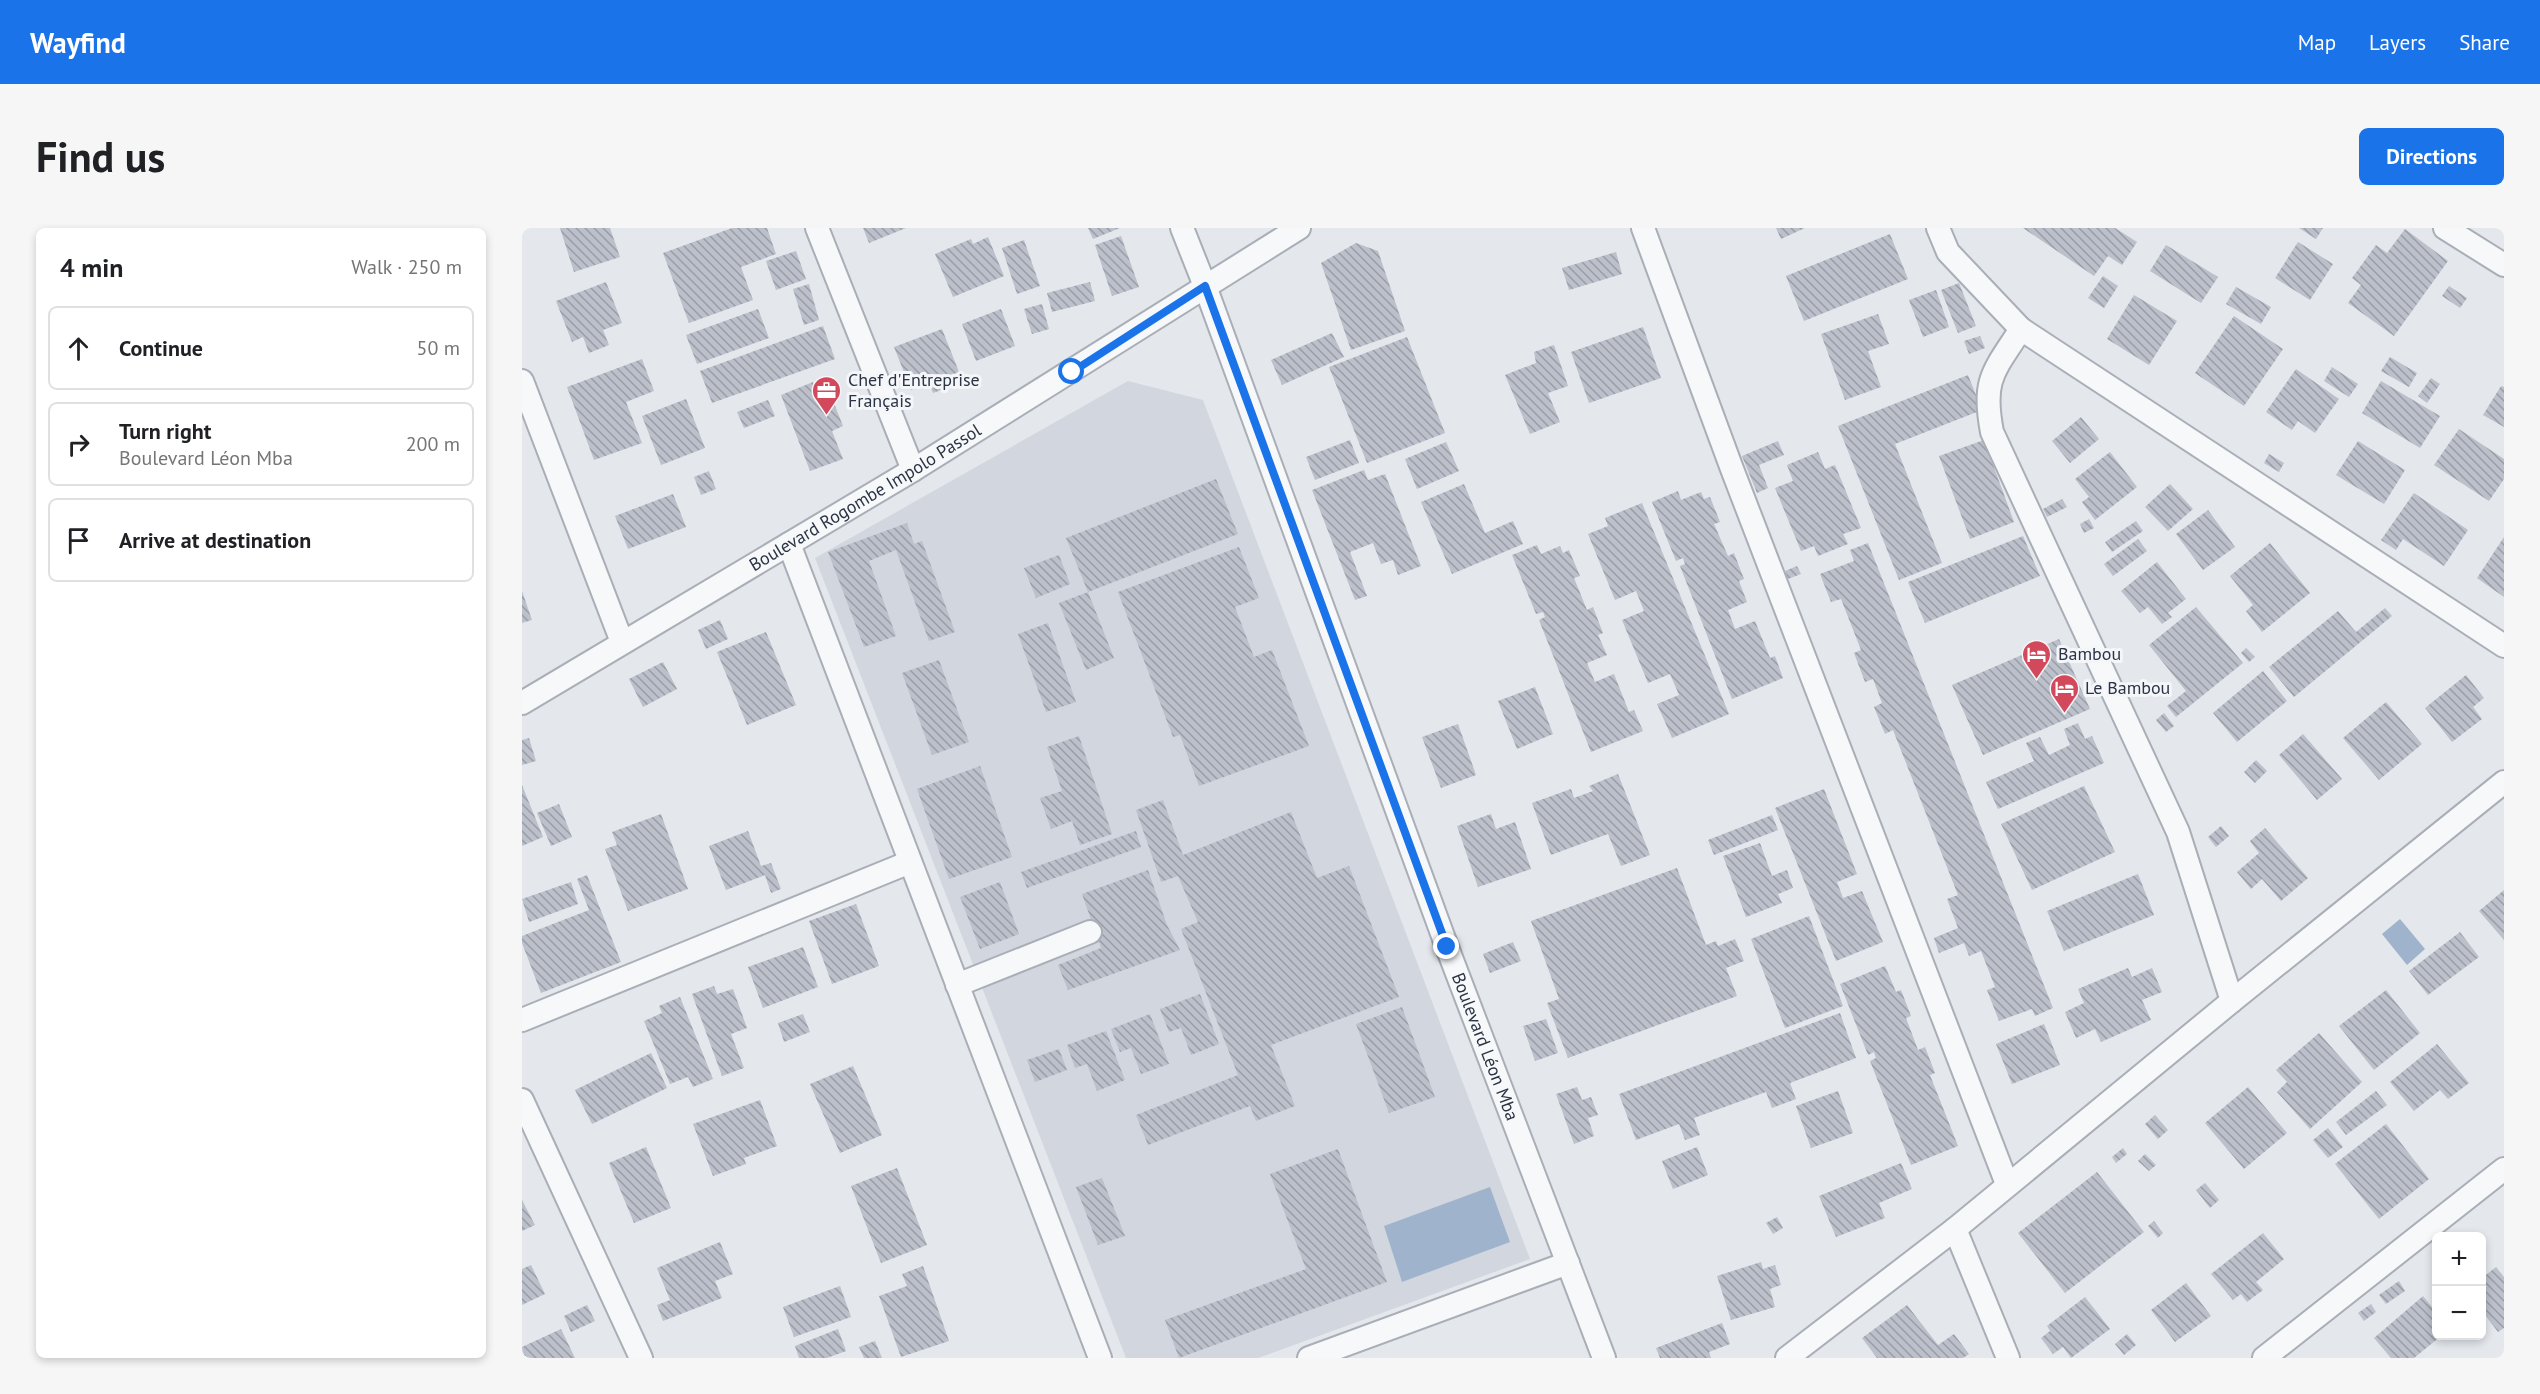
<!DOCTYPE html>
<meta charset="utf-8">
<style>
body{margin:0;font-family:"PT Sans",sans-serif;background:#f6f6f6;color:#202124}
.controls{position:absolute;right:18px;bottom:18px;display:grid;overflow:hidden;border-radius:9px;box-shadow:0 3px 9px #0003}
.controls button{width:54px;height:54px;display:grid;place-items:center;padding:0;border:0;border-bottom:2px solid #e0e0e0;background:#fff;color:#202124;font:30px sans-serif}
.stop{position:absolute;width:18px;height:18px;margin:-14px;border:4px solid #1a73e8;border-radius:50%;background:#fff}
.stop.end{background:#1a73e8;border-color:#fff;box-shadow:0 2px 6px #0008}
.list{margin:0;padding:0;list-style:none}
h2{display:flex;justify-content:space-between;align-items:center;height:78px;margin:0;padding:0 24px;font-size:26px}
h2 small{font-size:20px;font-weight:400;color:#757577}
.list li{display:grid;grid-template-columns:39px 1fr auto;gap:18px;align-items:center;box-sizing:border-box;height:84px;margin:0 12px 12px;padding:0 12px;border:2px solid #e0e0e0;border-radius:9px}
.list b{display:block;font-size:22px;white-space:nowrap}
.list p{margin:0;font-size:20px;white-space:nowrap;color:#757577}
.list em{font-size:20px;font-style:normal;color:#757577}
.icon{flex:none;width:33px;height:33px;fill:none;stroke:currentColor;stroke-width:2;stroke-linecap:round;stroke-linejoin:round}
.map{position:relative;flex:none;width:1982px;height:1130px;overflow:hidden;border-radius:9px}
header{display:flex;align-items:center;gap:36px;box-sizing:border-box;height:84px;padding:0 30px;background:#1a73e8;color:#fff}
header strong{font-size:28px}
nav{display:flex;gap:33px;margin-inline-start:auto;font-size:21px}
.intro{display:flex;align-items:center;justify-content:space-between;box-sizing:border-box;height:144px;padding:0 36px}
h1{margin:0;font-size:42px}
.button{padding:15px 27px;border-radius:9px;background:#1a73e8;color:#fff;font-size:21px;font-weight:700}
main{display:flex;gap:36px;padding:0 36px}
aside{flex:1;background:#fff;border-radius:9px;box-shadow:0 3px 9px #0003}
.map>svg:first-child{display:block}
.built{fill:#d2d6de}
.water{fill:#9fb4cc}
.building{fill:url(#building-back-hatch)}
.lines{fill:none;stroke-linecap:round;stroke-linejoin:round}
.minor-casing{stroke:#a9aeb7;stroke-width:26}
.minor{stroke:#f7f8fa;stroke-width:22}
.route{stroke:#1a73e8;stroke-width:8}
.labels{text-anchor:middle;stroke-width:6;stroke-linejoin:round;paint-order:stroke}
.poi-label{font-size:18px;fill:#2b3445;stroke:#f4f6f9;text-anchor:start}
.street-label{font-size:18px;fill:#2b3445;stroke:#f4f6f9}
</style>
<header>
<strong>Wayfind</strong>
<nav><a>Map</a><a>Layers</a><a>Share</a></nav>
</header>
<div class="intro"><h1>Find us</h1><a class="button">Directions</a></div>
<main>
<aside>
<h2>4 min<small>Walk · 250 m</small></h2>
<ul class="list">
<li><svg class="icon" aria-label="ahead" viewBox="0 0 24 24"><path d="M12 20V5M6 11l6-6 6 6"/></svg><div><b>Continue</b></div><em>50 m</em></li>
<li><svg class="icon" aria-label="right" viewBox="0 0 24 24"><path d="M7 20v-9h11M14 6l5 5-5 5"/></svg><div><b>Turn right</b><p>Boulevard Léon Mba</p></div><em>200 m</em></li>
<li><svg class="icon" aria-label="arrive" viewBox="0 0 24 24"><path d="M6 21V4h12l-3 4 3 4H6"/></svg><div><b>Arrive at destination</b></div></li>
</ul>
</aside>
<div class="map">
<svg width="1982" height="1130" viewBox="0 0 1982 1130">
<defs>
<pattern id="building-back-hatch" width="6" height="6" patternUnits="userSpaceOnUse" patternTransform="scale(1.5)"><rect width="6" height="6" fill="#bbc0ca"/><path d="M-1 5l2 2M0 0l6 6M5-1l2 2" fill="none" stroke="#989da6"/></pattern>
</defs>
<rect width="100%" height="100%" fill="#e4e7ec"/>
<polygon class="built" points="606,153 681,172 1008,1031 736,1130 604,1130 293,330"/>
<g class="water">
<polygon points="1878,691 1903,721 1885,737 1860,706"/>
<polygon points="968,959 988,1014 880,1054 862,998"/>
</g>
<g class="building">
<polygon points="38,0 88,0 98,29 52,44"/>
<polygon points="210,0 245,0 254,26 219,39 231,72 167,95 141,25"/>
<polygon points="341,0 384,0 347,15"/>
<polygon points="566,0 598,0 571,11"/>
<polygon points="1254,0 1283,0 1259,11"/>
<polygon points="1501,0 1593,0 1615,14 1600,37 1586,28 1572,48"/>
<polygon points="1777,0 1801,0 1794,11"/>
<polygon points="1883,1 1926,33 1872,108 1826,75 1839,57 1830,50 1854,17 1865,25"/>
<polygon points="1368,6 1386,51 1282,93 1264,48"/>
<polygon points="599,8 617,59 590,68 573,17"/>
<polygon points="466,9 482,48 431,69 413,26 449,11 451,16"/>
<polygon points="502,12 518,58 495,66 480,20"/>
<polygon points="1776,14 1811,36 1788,72 1753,50"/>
<polygon points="834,15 856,23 883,103 829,122 799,35"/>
<polygon points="1644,17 1696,49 1679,75 1628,43"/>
<polygon points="274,23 284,51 254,62 244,33"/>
<polygon points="1094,24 1100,46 1047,62 1040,40"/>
<polygon points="1581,48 1596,58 1582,80 1566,70"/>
<polygon points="84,54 100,95 81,102 87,117 67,125 61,109 50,114 34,73"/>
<polygon points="568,54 573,73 530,84 525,65"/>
<polygon points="1437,55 1454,98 1436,105 1419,62"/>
<polygon points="287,56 297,92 282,97 271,61"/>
<polygon points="1927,58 1945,70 1938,80 1920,68"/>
<polygon points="1714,59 1749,79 1739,96 1704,76"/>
<polygon points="1414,62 1427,99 1401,109 1387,72"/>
<polygon points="1612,67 1655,93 1627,137 1585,111"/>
<polygon points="520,76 527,101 510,106 502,81"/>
<polygon points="236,81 247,110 175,136 164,107"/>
<polygon points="479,81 493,118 454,133 440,96"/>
<polygon points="1356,86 1367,116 1346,123 1359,159 1323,172 1299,106"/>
<polygon points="1712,88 1761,121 1722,178 1673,145"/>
<polygon points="301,98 313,131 190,175 178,143"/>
<polygon points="1121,99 1139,150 1067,175 1049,124"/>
<polygon points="420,101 437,144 426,148 430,158 411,165 407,155 389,162 372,119"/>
<polygon points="810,105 822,129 760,157 749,132"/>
<polygon points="1458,108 1463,120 1447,126 1442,113"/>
<polygon points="885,109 923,205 845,235 807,139"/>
<polygon points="1032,117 1046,158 1026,165 1038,194 1008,206 983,147 1014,135 1012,124"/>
<polygon points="1868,129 1895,145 1887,159 1859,143"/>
<polygon points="120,131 132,163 104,174 120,215 72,232 45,159"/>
<polygon points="1810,139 1836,156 1827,169 1802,153"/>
<polygon points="1774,141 1817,171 1793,205 1776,193 1770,202 1744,184"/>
<polygon points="1446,147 1460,182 1373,216 1420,335 1377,352 1316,198"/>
<polygon points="1909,150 1918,156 1905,175 1896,168"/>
<polygon points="1859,153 1918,188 1898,220 1840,185"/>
<polygon points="291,154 295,164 306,160 321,198 310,203 321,231 288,243 259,167"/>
<polygon points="1979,158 1982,159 1982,199 1961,187"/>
<polygon points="164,171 183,220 139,237 120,188"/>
<polygon points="246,172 253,188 222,200 215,184"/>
<polygon points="1559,189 1577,211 1548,235 1530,213"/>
<polygon points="1937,201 1982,231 1982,251 1967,273 1912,237"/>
<polygon points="828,212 837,235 793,252 784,229"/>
<polygon points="1462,212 1492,294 1448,311 1417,228"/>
<polygon points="1256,213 1262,227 1237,237 1246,260 1235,265 1220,228"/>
<polygon points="1836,213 1883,242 1862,276 1814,247"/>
<polygon points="924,214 937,243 895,261 883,231"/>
<polygon points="1296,224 1303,241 1313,237 1339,300 1321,306 1326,316 1296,328 1292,318 1279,323 1253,260 1271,253 1265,237"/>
<polygon points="1588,224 1615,259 1573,292 1560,274 1567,269 1553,251"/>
<polygon points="1747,226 1762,235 1757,244 1742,235"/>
<polygon points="842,242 846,252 863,246 899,338 876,347 871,332 859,336 851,315 828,324 845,368 833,372 790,262"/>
<polygon points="187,243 194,261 179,267 172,249"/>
<polygon points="694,251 716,306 566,364 544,310"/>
<polygon points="942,256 963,305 991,293 1001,316 930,346 899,274"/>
<polygon points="1648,256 1671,281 1646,303 1623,279"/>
<polygon points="1156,263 1159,272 1179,264 1182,271 1188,269 1198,294 1192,296 1206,328 1212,325 1222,351 1217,353 1225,374 1206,382 1213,401 1233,393 1248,430 1253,428 1261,450 1210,471 1158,338 1163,336 1161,330 1154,333 1130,274"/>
<polygon points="1892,265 1946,302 1922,338 1881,311 1874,322 1859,312"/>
<polygon points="151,266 164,299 106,321 93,288"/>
<polygon points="1540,271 1545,279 1525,289 1521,281"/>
<polygon points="1120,275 1207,486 1150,510 1135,476 1157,467 1148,446 1126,455 1100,392 1122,383 1114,363 1093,372 1066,306 1086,298 1083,290"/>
<polygon points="1686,282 1713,319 1681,342 1654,306"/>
<polygon points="1567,291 1572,300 1562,305 1558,296"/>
<polygon points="1614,293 1621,303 1590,324 1583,314"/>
<polygon points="385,295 392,316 400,313 433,404 407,413 374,322 347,333 374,408 342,419 306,324"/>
<polygon points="1501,308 1518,348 1403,395 1386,354"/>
<polygon points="1982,309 1982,369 1955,350"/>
<polygon points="1616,311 1625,323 1591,348 1582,336"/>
<polygon points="1346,315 1531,780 1513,788 1510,781 1477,793 1465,762 1473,759 1459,723 1447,728 1442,715 1417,725 1412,710 1436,700 1425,671 1436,667 1371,502 1363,506 1352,479 1360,475 1351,451 1343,454 1332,425 1339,422 1319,371 1309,374 1298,346 1332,333 1328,322"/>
<polygon points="1748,315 1788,365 1740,404 1724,383 1731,377 1708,348"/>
<polygon points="1015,317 1019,326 1038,318 1041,325 1047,322 1058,348 1052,350 1065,382 1071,379 1081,405 1076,407 1085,427 1065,435 1073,454 1092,446 1107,484 1112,482 1121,503 1069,524 1017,392 1023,389 1021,384 1014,386 990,327"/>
<polygon points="717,319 737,370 713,379 732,429 750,422 787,518 677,558 658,507 651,509 596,364"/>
<polygon points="537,327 548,356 514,370 502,340"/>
<polygon points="1635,334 1664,371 1646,385 1650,389 1640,396 1626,379 1618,385 1599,363"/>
<polygon points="1275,338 1279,346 1266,351 1263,343"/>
<polygon points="0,363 10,392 0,395"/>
<polygon points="566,364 592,430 564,442 537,375"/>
<polygon points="1674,379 1721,435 1654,489 1645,478 1664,463 1627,417"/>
<polygon points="1863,380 1870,388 1772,469 1747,439 1816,383 1834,404"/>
<polygon points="198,392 206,411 184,421 176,402"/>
<polygon points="526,395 554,474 524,484 496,406"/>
<polygon points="244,404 274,477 225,497 195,424"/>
<polygon points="1537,411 1568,481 1461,527 1430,457"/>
<polygon points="1724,420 1733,429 1727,434 1719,425"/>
<polygon points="417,432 447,514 410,527 380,445"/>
<polygon points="141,434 155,461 121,479 107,451"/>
<polygon points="1741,443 1765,473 1715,514 1691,485"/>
<polygon points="1944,447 1962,470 1951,479 1960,491 1930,514 1903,480"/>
<polygon points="1013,459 1031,506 995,521 976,473"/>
<polygon points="1864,474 1900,516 1857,552 1821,510"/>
<polygon points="1642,485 1652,498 1644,504 1634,492"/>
<polygon points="1556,495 1563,511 1570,508 1582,535 1476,581 1464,554 1512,533 1504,515 1518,509 1527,527 1548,517 1542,501"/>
<polygon points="936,496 954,547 919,560 900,509"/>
<polygon points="1781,506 1820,551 1795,572 1757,527"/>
<polygon points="557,508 590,606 558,617 550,593 529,601 518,570 540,563 525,519"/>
<polygon points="7,510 14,533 0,537 0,512"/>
<polygon points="1734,532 1745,543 1733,555 1722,544"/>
<polygon points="458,538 490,629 427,651 395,561"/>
<polygon points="1096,546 1128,627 1099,638 1086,606 1029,627 1010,575 1049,561 1052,570 1071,563 1067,558"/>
<polygon points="0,557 21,609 0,618"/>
<polygon points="1562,558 1593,624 1510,662 1479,596"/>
<polygon points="1302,561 1335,646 1315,654 1321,670 1340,663 1361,714 1314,733 1253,580"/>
<polygon points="641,572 661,627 769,584 795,650 827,638 877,769 749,817 773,878 734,893 728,878 626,917 614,887 716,847 659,701 676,694 656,648 639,654 614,582"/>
<polygon points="37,576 50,609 29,618 15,585"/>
<polygon points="139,586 166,661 106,683 83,621 95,617 90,604"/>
<polygon points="969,586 974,601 993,594 1009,641 956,659 935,598"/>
<polygon points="1250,587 1256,602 1192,627 1186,612"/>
<polygon points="1699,598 1707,608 1694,619 1686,609"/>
<polygon points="1743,600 1786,650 1759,673 1740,651 1729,661 1715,644 1737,625 1728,613"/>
<polygon points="226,603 239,638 249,635 259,661 249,665 243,647 204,662 187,618"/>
<polygon points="614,603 619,619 505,660 499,644"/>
<polygon points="1238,615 1250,648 1265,642 1271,660 1256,666 1260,675 1224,689 1201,628"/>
<polygon points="1155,640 1184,717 1194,713 1196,718 1213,711 1222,733 1204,740 1215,768 1046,830 1025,775 1037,771 1009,693"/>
<polygon points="626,642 645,697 658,722 546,762 536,737 579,720 560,666"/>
<polygon points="1616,646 1632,687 1542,723 1525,683"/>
<polygon points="65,647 99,734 19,765 0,715 0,708 67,682 55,651"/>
<polygon points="49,654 56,676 7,694 0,671"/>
<polygon points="478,654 497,706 458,721 438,669"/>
<polygon points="1982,662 1982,712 1957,683"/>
<polygon points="334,676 357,738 310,756 287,693"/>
<polygon points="1287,688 1321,778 1263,800 1229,711"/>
<polygon points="1938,704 1957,729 1906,767 1887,743"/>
<polygon points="991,714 999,733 968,745 961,726"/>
<polygon points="281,719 296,759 241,780 226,739"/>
<polygon points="1363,738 1374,764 1379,762 1389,788 1384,790 1396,822 1403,819 1413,845 1408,847 1436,918 1389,937 1348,833 1354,830 1352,824 1346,827 1318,756"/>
<polygon points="1606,740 1610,749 1630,740 1640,764 1620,772 1629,792 1579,814 1573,801 1554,810 1543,784 1562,775 1556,761"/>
<polygon points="192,758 195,766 211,761 225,800 209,806 222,840 200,848 170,766"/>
<polygon points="1864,762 1898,805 1852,842 1817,798"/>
<polygon points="678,766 697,816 669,827 659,800 647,804 638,781"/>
<polygon points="158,769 191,851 171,859 166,849 148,856 122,793 140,785 137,778"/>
<polygon points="880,779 913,869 867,885 834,796"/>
<polygon points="1318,785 1334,830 1268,855 1274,871 1250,880 1244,864 1172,890 1178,907 1163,912 1157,896 1114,912 1097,866"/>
<polygon points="281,786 288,804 262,814 256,795"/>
<polygon points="628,786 647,836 619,846 609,820 598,824 589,801"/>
<polygon points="1024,791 1036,825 1013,833 1001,798"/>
<polygon points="1522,796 1538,837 1490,856 1474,816"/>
<polygon points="584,803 603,852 575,863 565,836 553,840 545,817"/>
<polygon points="1797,805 1840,854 1788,901 1755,864 1765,854 1754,842"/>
<polygon points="1915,816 1947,855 1926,871 1918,862 1892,883 1868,854"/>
<polygon points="537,821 545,842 513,854 505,832"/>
<polygon points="129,825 145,860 70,896 53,862"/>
<polygon points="331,838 360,907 318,925 288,856"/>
<polygon points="1055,859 1060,872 1069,869 1076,887 1066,890 1072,908 1052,916 1034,866"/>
<polygon points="1726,859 1765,905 1722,941 1683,895"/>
<polygon points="1316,863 1331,905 1289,920 1274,878"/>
<polygon points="1854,863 1865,877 1824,907 1814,894"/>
<polygon points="238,872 255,918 222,930 224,936 191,948 171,896"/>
<polygon points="1633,887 1646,902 1636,911 1623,896"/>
<polygon points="1864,896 1907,951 1857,991 1813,936"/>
<polygon points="1806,900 1821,919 1806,930 1791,912"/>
<polygon points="124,919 149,980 112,995 87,935"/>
<polygon points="1175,919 1186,947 1151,961 1140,933"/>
<polygon points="1601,920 1605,926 1594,935 1590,929"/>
<polygon points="816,921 865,1054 657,1130 643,1092 784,1041 748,946"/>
<polygon points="1623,926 1634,937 1627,943 1616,933"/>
<polygon points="1379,935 1390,961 1357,975 1363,990 1314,1009 1297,968"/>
<polygon points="375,940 405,1017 359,1035 329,958"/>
<polygon points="1575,944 1622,1004 1543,1065 1496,1005"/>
<polygon points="580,950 603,1008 576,1017 554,959"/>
<polygon points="1683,955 1697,972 1688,980 1674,962"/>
<polygon points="0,972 13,997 0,1003"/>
<polygon points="1255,989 1261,1000 1251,1006 1244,995"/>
<polygon points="1632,993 1641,1005 1636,1010 1626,998"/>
<polygon points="1741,1005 1762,1031 1734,1054 1741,1062 1725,1074 1719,1066 1711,1072 1689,1046"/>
<polygon points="198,1014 211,1046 193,1053 200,1070 141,1093 135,1077 148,1072 135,1040"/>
<polygon points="1239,1034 1241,1041 1253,1037 1259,1057 1248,1061 1253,1079 1209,1092 1195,1048"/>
<polygon points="9,1037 23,1066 0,1077 0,1041"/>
<polygon points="401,1038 427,1113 379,1129 357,1068 385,1058 380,1046"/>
<polygon points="1974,1039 1982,1049 1982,1100 1976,1104 1960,1083 1960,1050"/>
<polygon points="1877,1053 1883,1063 1864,1076 1857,1067"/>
<polygon points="1664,1055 1689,1088 1653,1114 1629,1082"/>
<polygon points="318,1058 329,1089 272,1109 261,1079"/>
<polygon points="1901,1068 1914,1084 1914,1107 1919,1108 1892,1130 1869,1130 1852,1110"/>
<polygon points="1563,1069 1588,1101 1549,1130 1541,1119 1531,1126 1519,1110 1528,1103 1525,1098"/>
<polygon points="1849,1076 1854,1084 1842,1093 1836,1085"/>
<polygon points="65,1077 73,1093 49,1104 42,1088"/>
<polygon points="1385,1077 1416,1117 1432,1106 1447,1126 1441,1130 1355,1130 1340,1110"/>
<polygon points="1200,1095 1208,1116 1187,1124 1189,1130 1138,1130 1134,1120"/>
<polygon points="39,1101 53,1130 1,1130 0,1119"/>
<polygon points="316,1101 324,1123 305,1130 277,1130 273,1118"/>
<polygon points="1605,1106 1614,1117 1602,1127 1593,1116"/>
<polygon points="353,1113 360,1130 342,1130 337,1119"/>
</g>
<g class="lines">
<defs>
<g id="minor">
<polyline points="295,0 391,242"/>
<path id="s1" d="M 660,0 L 683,58 L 925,719 L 1082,1130"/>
<polyline points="1121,0 1210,241 1485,956"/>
<polyline points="1416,0 1426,24 1499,101 1982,418"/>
<polyline points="1923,0 1982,37"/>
<path d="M 1499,101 C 1471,144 1460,152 1470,204 L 1656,604 L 1710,773"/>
<polyline points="0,153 100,414"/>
<polyline points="267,316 578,1130"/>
<path id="s2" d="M 0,475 L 391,242 L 777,0"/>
<polyline points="435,757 568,704"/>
<polyline points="0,792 388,634"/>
<polyline points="0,872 119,1130"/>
<polyline points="1433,1001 1486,1130"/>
<polyline points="787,1130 1046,1035"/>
<polyline points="1265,1130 1433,1001 1710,773 1982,554"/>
<polyline points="1742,1130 1982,941"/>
</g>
</defs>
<use href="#minor" class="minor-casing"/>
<use href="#minor" class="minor"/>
</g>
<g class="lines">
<polyline class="route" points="550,144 683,58 925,719"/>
</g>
<defs>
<symbol id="office-pin" viewBox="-11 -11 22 30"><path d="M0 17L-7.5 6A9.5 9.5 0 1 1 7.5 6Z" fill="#d1495b" stroke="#f4f6f9"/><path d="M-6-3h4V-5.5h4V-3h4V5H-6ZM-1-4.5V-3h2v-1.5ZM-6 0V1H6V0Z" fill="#fff"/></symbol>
<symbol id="hotel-pin" viewBox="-11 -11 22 30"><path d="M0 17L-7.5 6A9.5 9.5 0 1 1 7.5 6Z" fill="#d1495b" stroke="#f4f6f9"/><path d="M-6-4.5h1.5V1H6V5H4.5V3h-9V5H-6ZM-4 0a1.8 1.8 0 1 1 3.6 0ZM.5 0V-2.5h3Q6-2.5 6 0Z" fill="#fff"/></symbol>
</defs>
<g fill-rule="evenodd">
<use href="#office-pin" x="288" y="146" width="33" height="45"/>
<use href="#hotel-pin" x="1498" y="410" width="33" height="45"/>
<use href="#hotel-pin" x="1526" y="444" width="33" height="45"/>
</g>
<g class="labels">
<g class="poi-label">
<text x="326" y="158">Chef d'Entreprise<tspan x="326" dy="21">Français</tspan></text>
<text x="1536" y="432">Bambou</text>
<text x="1563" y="466">Le Bambou</text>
</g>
<g class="street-label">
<text dy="6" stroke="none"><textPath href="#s2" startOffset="400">Boulevard Rogombe Impolo Passol</textPath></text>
<text dy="6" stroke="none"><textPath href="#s1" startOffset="873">Boulevard Léon Mba</textPath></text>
</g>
</g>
</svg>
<div class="controls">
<button>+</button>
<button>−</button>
</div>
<div class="stop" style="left:550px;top:144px"></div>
<div class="stop end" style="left:925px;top:719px"></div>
</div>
</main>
